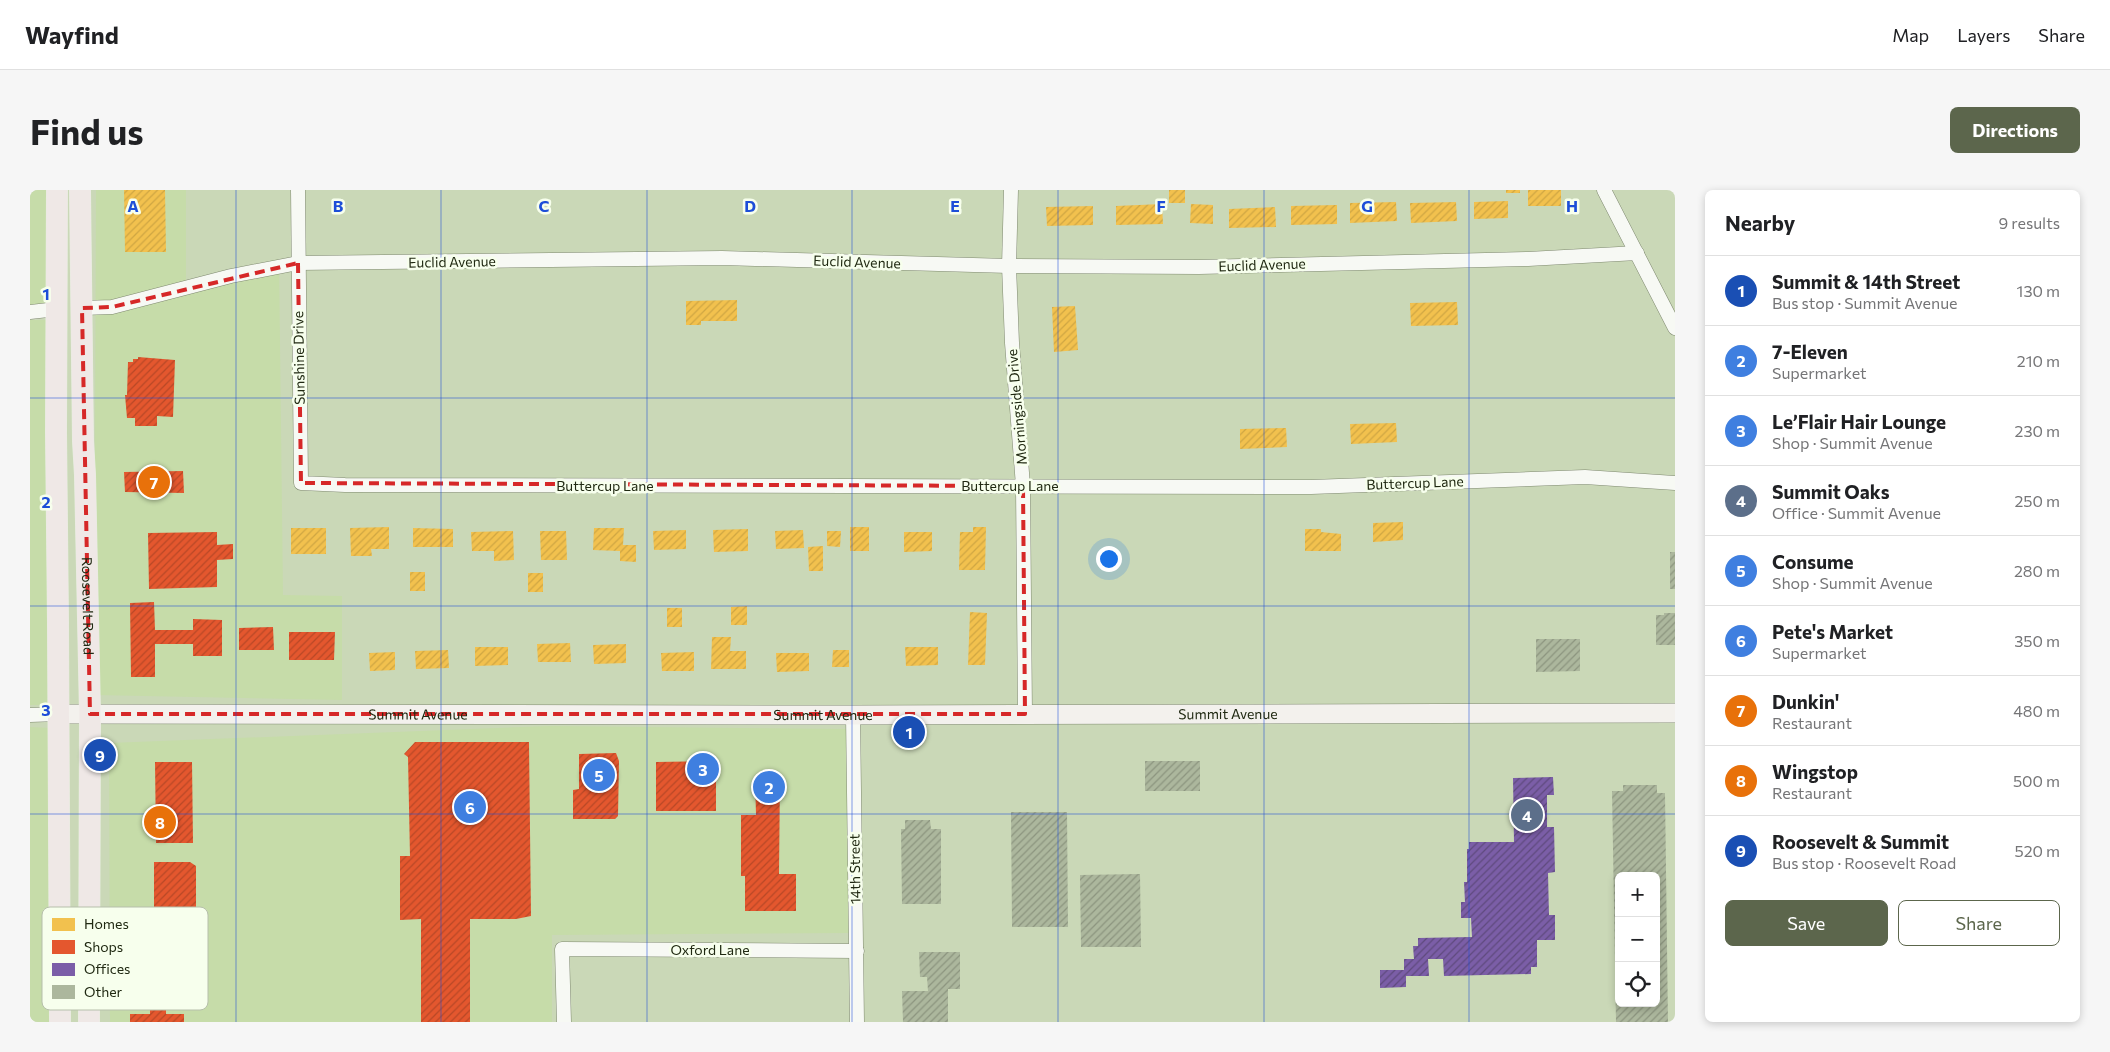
<!DOCTYPE html>
<meta charset="utf-8">
<style>
body{margin:0;font-family:Commissioner,sans-serif;background:#f6f6f6;color:#202124}
.controls{position:absolute;right:15px;bottom:15px;display:grid;overflow:hidden;border-radius:8px;box-shadow:0 2px 8px #0003}
.controls button{width:45px;height:45px;display:grid;place-items:center;padding:0;border:0;border-bottom:1px solid #e0e0e0;background:#fff;color:#202124;font:25px sans-serif}
.you{position:absolute;left:1078px;top:368px;width:18px;height:18px;margin:-12px;border:4px solid #fff;border-radius:50%;background:#1a73e8;box-shadow:0 0 0 8px #1a73e833}
.badge{display:grid;place-items:center;width:32px;height:32px;border-radius:50%;background:#5c664c;color:#fff;font-size:16px;font-weight:700}
.pin{position:absolute;translate:-50% -50%;border:2px solid #fff;box-shadow:0 1px 5px #0006}
.list{margin:0;padding:0;list-style:none}
h2{display:flex;justify-content:space-between;align-items:center;height:65px;margin:0;padding:0 20px;font-size:21px}
h2 small{font-size:16px;font-weight:400;color:#757577}
.list li{display:grid;grid-template-columns:32px 1fr auto;gap:15px;align-items:center;box-sizing:border-box;height:70px;padding:0 20px;border-top:1px solid #e0e0e0}
.list b{display:block;font-size:19px;white-space:nowrap}
.list p{margin:0;font-size:16px;white-space:nowrap;color:#757577}
.list em{font-size:16px;font-style:normal;color:#757577}
.actions{display:flex;gap:10px;padding:15px 20px}
.actions a{flex:1;padding:11px 0;border:1px solid #5c664c;border-radius:8px;text-align:center;font-size:18px;color:#5c664c}
.actions .main{background:#5c664c;color:#fff}
.icon{flex:none;width:28px;height:28px;fill:none;stroke:currentColor;stroke-width:2;stroke-linecap:round;stroke-linejoin:round}
.map{position:relative;flex:none;width:1645px;height:832px;overflow:hidden;border-radius:8px}
header{display:flex;align-items:center;gap:30px;box-sizing:border-box;height:70px;padding:0 25px;background:#fff;border-bottom:1px solid #e0e0e0}
header strong{font-size:24px}
nav{display:flex;gap:28px;margin-inline-start:auto;font-size:18px}
.intro{display:flex;align-items:center;justify-content:space-between;box-sizing:border-box;height:120px;padding:0 30px}
h1{margin:0;font-size:35px}
.button{padding:12px 22px;border-radius:8px;background:#5c664c;color:#fff;font-size:18px;font-weight:700}
main{display:flex;gap:30px;padding:0 30px}
aside{flex:1;background:#fff;border-radius:8px;box-shadow:0 2px 8px #0003}
.map>svg:first-child{display:block}
.built{fill:#c6dca9}
.homes{fill:url(#homes-hatch)}
.shops{fill:url(#shops-hatch)}
.offices{fill:url(#offices-hatch)}
.building{fill:url(#building-hatch);fill-rule:evenodd}
.lines{fill:none;stroke-linecap:round;stroke-linejoin:round}
.street-casing{stroke:#7f8970;stroke-width:15}
.secondary-casing{stroke:#7f8970;stroke-width:20}
.primary-casing{stroke:#e7eddf;stroke-width:22}
.street{stroke:#f7f9f4;stroke-width:14}
.secondary{stroke:#f3f1ed;stroke-width:19}
.primary{stroke:#efe8e6;stroke-width:21}
.marked{fill:none;stroke:#d62828;stroke-width:4;stroke-dasharray:10 6;stroke-linejoin:round}
.grid{fill:none;stroke:#1d4ed8;stroke-width:1;stroke-opacity:0.55}
.labels{text-anchor:middle;stroke-width:5;stroke-linejoin:round;paint-order:stroke}
.street-label{font-size:14px;fill:#202912;stroke:#f7ffed}
.key{fill:#f7ffed;stroke:#b6bfab;stroke-width:1}
.key-label{font-size:14px;fill:#202912}
.grid-label{font-size:16px;text-anchor:middle;font-weight:bold;fill:#1d4ed8;stroke:#f7ffed;stroke-width:5;stroke-linejoin:round;paint-order:stroke}
</style>
<header>
<strong>Wayfind</strong>
<nav><a>Map</a><a>Layers</a><a>Share</a></nav>
</header>
<div class="intro"><h1>Find us</h1><a class="button">Directions</a></div>
<main>
<div class="map">
<svg width="1645" height="832" viewBox="0 0 1645 832">
<defs>
<pattern id="homes-hatch" width="6" height="6" patternUnits="userSpaceOnUse" patternTransform="scale(1.25)"><rect width="6" height="6" fill="#f2c14e"/><path d="M-1 1l2-2M0 6l6-6M5 7l2-2" fill="none" stroke="#cfa643"/></pattern>
<pattern id="shops-hatch" width="6" height="6" patternUnits="userSpaceOnUse" patternTransform="scale(1.25)"><rect width="6" height="6" fill="#e4572e"/><path d="M-1 1l2-2M0 6l6-6M5 7l2-2" fill="none" stroke="#b84826"/></pattern>
<pattern id="offices-hatch" width="6" height="6" patternUnits="userSpaceOnUse" patternTransform="scale(1.25)"><rect width="6" height="6" fill="#7b5ea7"/><path d="M-1 1l2-2M0 6l6-6M5 7l2-2" fill="none" stroke="#5f4a7e"/></pattern>
<pattern id="building-hatch" width="6" height="6" patternUnits="userSpaceOnUse" patternTransform="scale(1.25)"><rect width="6" height="6" fill="#acb79d"/><path d="M-1 1l2-2M0 6l6-6M5 7l2-2" fill="none" stroke="#8c957f"/></pattern>
</defs>
<rect width="100%" height="100%" fill="#cad8b7"/>
<g class="built">
<polygon points="0,0 18,0 20,115 0,115"/>
<polygon points="66,0 156,0 156,91 249,69 253,405 312,406 312,510 64,505"/>
<polygon points="0,130 18,130 20,515 0,515"/>
<polygon points="520,536 816,539 820,743 522,745 522,832 80,832 79,553"/>
<polygon points="0,537 21,538 25,832 0,832"/>
</g>
<g class="homes">
<polygon points="94,0 135,0 136,62 95,62"/>
<rect x="1139" y="0" width="16" height="13"/>
<rect x="1476" y="0" width="14" height="3"/>
<rect x="1498" y="0" width="33" height="16"/>
<polygon points="1478,11 1478,28 1444,29 1444,12"/>
<polygon points="1366,12 1367,31 1320,33 1320,13"/>
<polygon points="1426,12 1427,31 1381,33 1380,13"/>
<polygon points="1132,14 1133,34 1086,35 1086,16"/>
<polygon points="1161,14 1183,15 1183,34 1160,33"/>
<polygon points="1307,15 1307,34 1261,35 1261,16"/>
<polygon points="1063,16 1063,35 1017,36 1016,17"/>
<polygon points="1245,17 1246,37 1199,38 1199,19"/>
<polygon points="707,110 707,131 671,131 671,135 656,135 656,111"/>
<polygon points="1427,112 1428,135 1381,136 1380,113"/>
<polygon points="1045,116 1048,160 1024,162 1022,117"/>
<polygon points="1366,233 1367,252 1321,254 1320,234"/>
<polygon points="1256,238 1257,257 1210,259 1210,239"/>
<polygon points="1373,332 1373,350 1343,352 1343,333"/>
<polygon points="359,337 359,359 341,359 342,366 321,366 320,338"/>
<rect x="820" y="337" width="19" height="24"/>
<polygon points="943,337 956,337 955,380 929,380 930,342 943,342"/>
<rect x="261" y="338" width="35" height="26"/>
<polygon points="383,338 423,339 423,357 383,357"/>
<polygon points="564,338 594,338 593,355 606,355 606,372 590,371 590,361 563,360"/>
<polygon points="718,339 718,361 684,362 683,340"/>
<polygon points="1275,339 1291,339 1291,342 1311,344 1311,361 1275,361"/>
<polygon points="656,340 656,359 624,360 623,341"/>
<polygon points="773,340 774,358 746,359 745,341"/>
<polygon points="483,341 484,370 464,371 464,361 442,361 441,342"/>
<polygon points="510,341 536,341 537,370 511,370"/>
<polygon points="797,341 811,341 810,357 797,356"/>
<polygon points="874,342 902,342 902,361 874,362"/>
<polygon points="793,356 793,381 779,381 778,357"/>
<rect x="380" y="382" width="15" height="19"/>
<rect x="498" y="383" width="15" height="19"/>
<polygon points="717,416 717,435 701,435 701,417"/>
<rect x="637" y="418" width="15" height="19"/>
<polygon points="940,422 957,423 955,475 938,475"/>
<polygon points="682,447 701,447 700,461 716,461 716,479 681,479"/>
<polygon points="540,453 541,472 508,472 507,454"/>
<polygon points="596,454 596,473 564,474 563,455"/>
<polygon points="445,457 478,457 478,475 445,476"/>
<polygon points="875,457 908,457 908,475 876,476"/>
<polygon points="418,460 419,478 386,479 385,461"/>
<polygon points="803,460 819,460 819,477 802,477"/>
<polygon points="365,462 365,480 340,481 339,463"/>
<polygon points="664,462 664,481 632,481 631,463"/>
<polygon points="746,463 779,463 779,481 747,482"/>
</g>
<g class="shops">
<polygon points="108,167 145,170 143,227 127,226 127,236 105,236 105,228 97,228 95,205 97,205 98,172 103,172 103,169 108,169"/>
<polygon points="153,281 154,303 95,302 94,282"/>
<polygon points="187,342 187,355 203,354 203,369 187,370 187,397 119,399 118,343"/>
<polygon points="124,412 125,440 163,440 163,429 192,430 192,466 163,466 163,454 125,454 125,487 101,487 100,413"/>
<polygon points="243,437 244,460 209,460 209,438"/>
<polygon points="259,442 305,442 304,470 259,470"/>
<polygon points="385,552 499,552 501,726 486,729 440,729 440,832 391,832 391,729 370,730 370,666 380,666 378,567 374,564"/>
<polygon points="586,563 589,571 588,626 585,629 543,629 543,600 549,599 549,564"/>
<polygon points="686,571 686,621 626,621 626,572"/>
<polygon points="125,572 162,572 163,653 126,653"/>
<polygon points="725,586 750,586 749,684 766,684 766,721 715,721 715,686 711,686 711,625 726,625"/>
<polygon points="124,672 160,672 166,676 166,732 124,732"/>
<polygon points="120,785 136,785 136,824 154,824 154,832 100,832 100,824 120,824"/>
</g>
<polygon class="offices" points="1523,587 1524,605 1517,605 1517,637 1524,637 1525,682 1518,683 1519,725 1525,725 1525,750 1507,750 1507,777 1501,777 1501,784 1414,786 1413,769 1398,769 1399,786 1376,786 1376,797 1350,798 1350,780 1374,780 1374,769 1384,769 1383,756 1388,756 1388,748 1442,747 1441,728 1431,728 1431,712 1435,712 1434,692 1437,692 1437,659 1439,659 1439,652 1484,652 1483,588"/>
<g class="building">
<rect x="1640" y="362" width="5" height="37"/>
<polygon points="1634,423 1645,423 1645,455 1626,455 1626,425 1634,425"/>
<polygon points="1506,449 1550,449 1550,481 1506,482"/>
<rect x="1115" y="571" width="55" height="30"/>
<path d="M 1593,595 L 1627,595 L 1627,603 L 1635,603 L 1638,832 L 1586,832 L 1582,601 L 1593,601 ZM 1589,686 L 1626,686 L 1626,813 L 1589,813 Z"/>
<polygon points="981,622 1037,622 1038,737 982,737"/>
<polygon points="875,630 900,630 901,639 911,639 911,714 872,714 871,639 875,639"/>
<polygon points="1110,684 1111,757 1051,757 1050,685"/>
<polygon points="889,762 930,762 930,799 918,799 918,832 873,832 872,801 898,801 897,787 890,787"/>
</g>
<g class="lines">
<defs>
<g id="street">
<polyline points="268,0 271,293 315,295 1281,297 1555,287 1645,293"/>
<polyline points="981,0 979,76 982,153 993,296 995,524"/>
<polyline points="1574,0 1645,138"/>
<polyline points="52,118 82,117 201,86 268,73 692,68 979,76 1169,77 1498,69 1607,63"/>
<polyline points="0,122 27,119"/>
<polyline points="0,525 29,524"/>
<polyline points="823,525 827,832"/>
<polyline points="534,832 532,759 827,761"/>
</g>
<g id="secondary">
<path id="s1" d="M 29,524 L 823,525 L 1645,523"/>
</g>
<g id="primary">
<polyline points="27,0 26,242 28,433 30,832"/>
<path id="s2" d="M 50,0 L 53,251 L 55,285 L 60,524 L 59,832"/>
</g>
</defs>
<use href="#street" class="street-casing"/>
<use href="#secondary" class="secondary-casing"/>
<use href="#primary" class="primary-casing"/>
<use href="#street" class="street"/>
<use href="#secondary" class="secondary"/>
<use href="#primary" class="primary"/>
</g>
<path class="marked" d="M 268,73 L 271,293 L 993,296 L 995,524 L 60,524 L 52,118 L 82,117 Z"/>
<path class="grid" d="M 206,0 L 206,832M 411,0 L 411,832M 617,0 L 617,832M 822,0 L 822,832M 1028,0 L 1028,832M 1234,0 L 1234,832M 1439,0 L 1439,832M 0,208 L 1645,208M 0,416 L 1645,416M 0,624 L 1645,624"/>
<g class="labels">
<g class="street-label">
<text transform="translate(422 72) rotate(-1)" y="5">Euclid Avenue</text>
<text transform="translate(827 72) rotate(2)" y="5">Euclid Avenue</text>
<text transform="translate(1232 75) rotate(-2)" y="5">Euclid Avenue</text>
<text transform="translate(269 168) rotate(-91)" y="5">Sunshine Drive</text>
<text transform="translate(987 217) rotate(-95)" y="5">Morningside Drive</text>
<text transform="translate(1385 293) rotate(-2)" y="5">Buttercup Lane</text>
<text x="575" y="301">Buttercup Lane</text>
<text x="980" y="301">Buttercup Lane</text>
<text dy="5" stroke="none"><textPath href="#s2" startOffset="416">Roosevelt Road</textPath></text>
<text dy="5" stroke="none"><textPath href="#s1" startOffset="359">Summit Avenue</textPath></text>
<text dy="5" stroke="none"><textPath href="#s1" startOffset="1169">Summit Avenue</textPath></text>
<text dy="5" stroke="none"><textPath href="#s1" startOffset="764">Summit Avenue</textPath></text>
<text transform="translate(825 679) rotate(-91)" y="5">14th Street</text>
<text x="680" y="765">Oxford Lane</text>
</g>
</g>
<rect x="12" y="717" width="166" height="103" rx="8" class="key"/>
<rect x="22" y="728" width="23" height="13" fill="#f2c14e"/>
<rect x="22" y="750" width="23" height="14" fill="#e4572e"/>
<rect x="22" y="773" width="23" height="13" fill="#7b5ea7"/>
<rect x="22" y="795" width="23" height="14" fill="#acb79d"/>
<g class="key-label">
<text x="54" y="739">Homes</text>
<text x="54" y="762">Shops</text>
<text x="54" y="784">Offices</text>
<text x="54" y="807">Other</text>
</g>
<g class="grid-label">
<text x="103" y="22">A</text>
<text x="308" y="22">B</text>
<text x="514" y="22">C</text>
<text x="720" y="22">D</text>
<text x="925" y="22">E</text>
<text x="1131" y="22">F</text>
<text x="1337" y="22">G</text>
<text x="1542" y="22">H</text>
<text x="16" y="110">1</text>
<text x="16" y="318">2</text>
<text x="16" y="526">3</text>
</g>
</svg>
<div class="controls">
<button>+</button>
<button>−</button>
<button><svg class="icon" aria-label="locate" viewBox="0 0 24 24"><circle cx="12" cy="12" r="6"/><path d="M12 2v4M12 18v4M2 12h4M18 12h4"/></svg></button>
</div>
<div class="you"></div>
<div class="pin badge" style="left:879px;top:542px;background:#1a4fb4">1</div>
<div class="pin badge" style="left:739px;top:597px;background:#3f7fe0">2</div>
<div class="pin badge" style="left:673px;top:579px;background:#3f7fe0">3</div>
<div class="pin badge" style="left:1497px;top:625px;background:#5c6f8a">4</div>
<div class="pin badge" style="left:569px;top:585px;background:#3f7fe0">5</div>
<div class="pin badge" style="left:440px;top:617px;background:#3f7fe0">6</div>
<div class="pin badge" style="left:124px;top:292px;background:#e8710a">7</div>
<div class="pin badge" style="left:130px;top:632px;background:#e8710a">8</div>
<div class="pin badge" style="left:70px;top:565px;background:#1a4fb4">9</div>
</div>
<aside>
<h2>Nearby<small>9 results</small></h2>
<ul class="list">
<li><span class="badge" style="background:#1a4fb4">1</span><div><b>Summit &amp; 14th Street</b><p>Bus stop · Summit Avenue</p></div><em>130 m</em></li>
<li><span class="badge" style="background:#3f7fe0">2</span><div><b>7-Eleven</b><p>Supermarket</p></div><em>210 m</em></li>
<li><span class="badge" style="background:#3f7fe0">3</span><div><b>Le’Flair Hair Lounge</b><p>Shop · Summit Avenue</p></div><em>230 m</em></li>
<li><span class="badge" style="background:#5c6f8a">4</span><div><b>Summit Oaks</b><p>Office · Summit Avenue</p></div><em>250 m</em></li>
<li><span class="badge" style="background:#3f7fe0">5</span><div><b>Consume</b><p>Shop · Summit Avenue</p></div><em>280 m</em></li>
<li><span class="badge" style="background:#3f7fe0">6</span><div><b>Pete's Market</b><p>Supermarket</p></div><em>350 m</em></li>
<li><span class="badge" style="background:#e8710a">7</span><div><b>Dunkin'</b><p>Restaurant</p></div><em>480 m</em></li>
<li><span class="badge" style="background:#e8710a">8</span><div><b>Wingstop</b><p>Restaurant</p></div><em>500 m</em></li>
<li><span class="badge" style="background:#1a4fb4">9</span><div><b>Roosevelt &amp; Summit</b><p>Bus stop · Roosevelt Road</p></div><em>520 m</em></li>
</ul>
<div class="actions"><a class="main">Save</a><a>Share</a></div>
</aside>
</main>
